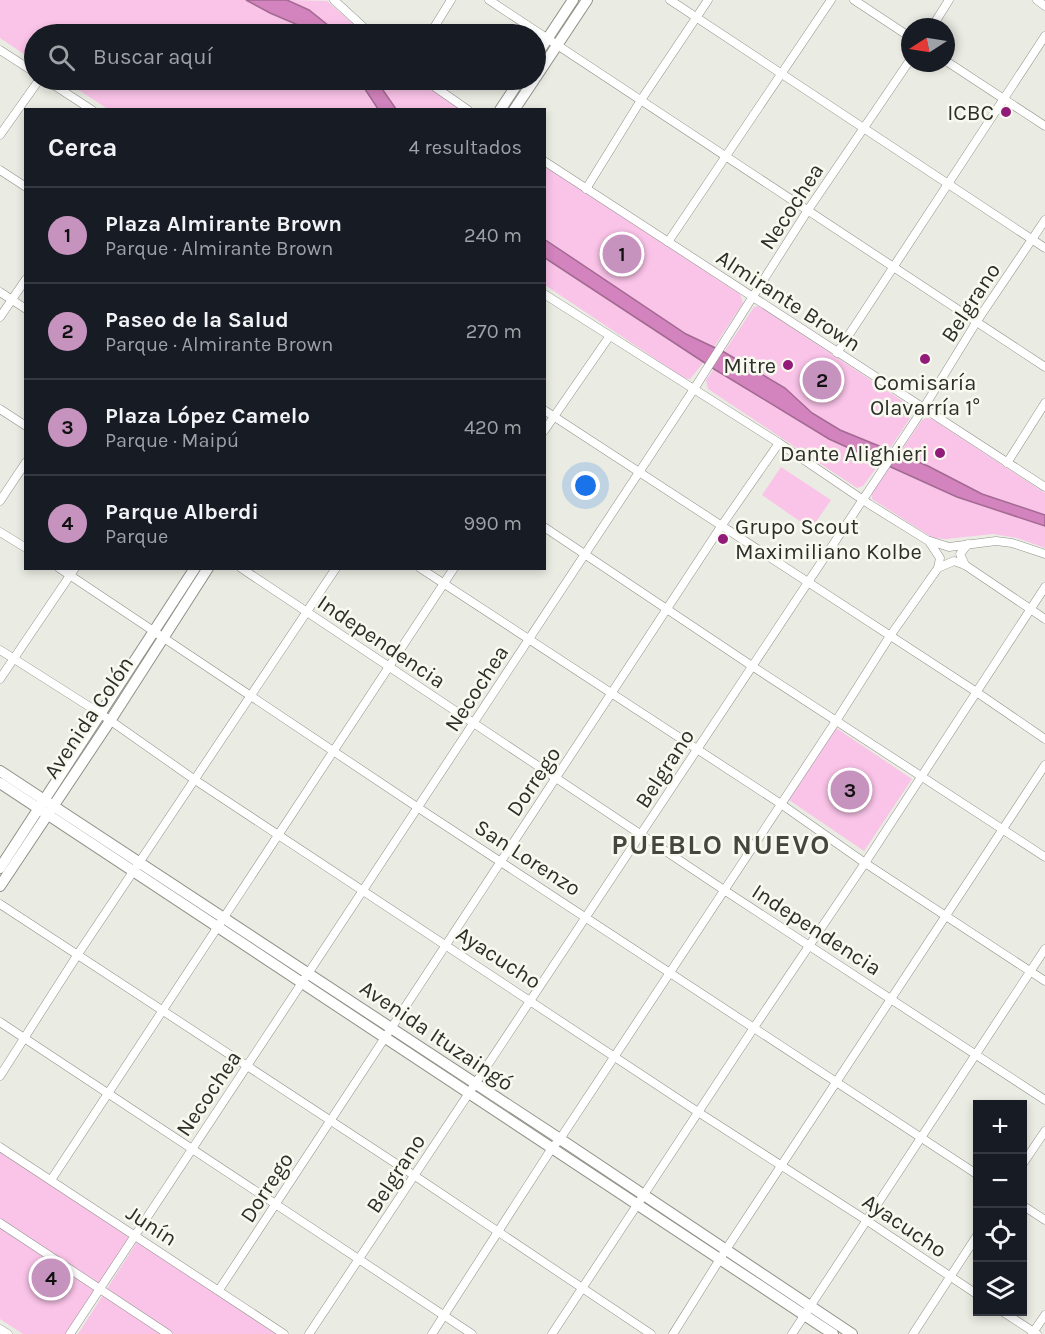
<!DOCTYPE html>
<html lang="es">
<meta charset="utf-8">
<style>
body{margin:0;font-family:Karla,sans-serif;background:#242831;color:#f1f3f6}
.controls{position:absolute;right:18px;bottom:18px;display:grid;overflow:hidden;border-radius:0px;box-shadow:0 3px 9px #0003}
.controls button{width:54px;height:54px;display:grid;place-items:center;padding:0;border:0;border-bottom:2px solid #363941;background:#171b24;color:#f1f3f6;font:30px sans-serif}
.compass{position:absolute;left:901px;top:18px;width:54px;height:54px;border-radius:50%;background:#171b24;box-shadow:0 3px 9px #0003;rotate:258deg}
.you{position:absolute;left:586px;top:486px;width:21px;height:21px;margin:-15px;border:4px solid #fff;border-radius:50%;background:#1a73e8;box-shadow:0 0 0 9px #1a73e833}
.badge{display:grid;place-items:center;width:39px;height:39px;border-radius:50%;background:#c692be;color:#111;font-size:20px;font-weight:700}
.pin{position:absolute;translate:-50% -50%;border:3px solid #fff;box-shadow:0 2px 6px #0006}
.list{margin:0;padding:0;list-style:none}
h2{display:flex;justify-content:space-between;align-items:center;height:78px;margin:0;padding:0 24px;font-size:26px}
h2 small{font-size:20px;font-weight:400;color:#9ea1a6}
.list li{display:grid;grid-template-columns:39px 1fr auto;gap:18px;align-items:center;box-sizing:border-box;height:96px;padding:0 24px;border-top:2px solid #363941}
.list b{display:block;font-size:22px;white-space:nowrap}
.list p{margin:0;font-size:20px;white-space:nowrap;color:#9ea1a6}
.list em{font-size:20px;font-style:normal;color:#9ea1a6}
.icon{flex:none;width:33px;height:33px;fill:none;stroke:currentColor;stroke-width:2;stroke-linecap:round;stroke-linejoin:round}
.map{position:relative;flex:none;width:1045px;height:1334px;overflow:hidden}
.search{position:absolute;background:#171b24;box-shadow:0 3px 9px #0003;left:24px;top:24px;width:522px;height:66px;display:flex;align-items:center;gap:15px;box-sizing:border-box;padding:0 21px;border-radius:33px;color:#9ea1a6;font-size:22px}
.panel{position:absolute;background:#171b24;box-shadow:0 3px 9px #0003;left:24px;top:108px;width:522px;height:462px;border-radius:0px}
.map>svg:first-child{display:block}
.green{fill:#fac3e8}
.water{fill:#d383bd;stroke:#a26a91;stroke-width:1.5}
.lines{fill:none;stroke-linecap:round;stroke-linejoin:round}
.minor-casing{stroke:#8f9188;stroke-width:9}
.major-casing{stroke:#8f9188;stroke-width:12}
.minor{stroke:#fff;stroke-width:8}
.major{stroke:#fff;stroke-width:10}
.poi-dot{fill:#921b79;stroke:#f8faf0;stroke-width:2}
.labels{text-anchor:middle;stroke-width:5;stroke-linejoin:round;paint-order:stroke}
.poi-label{font-size:22px;fill:#2e2e2b;stroke:#f8faf0;text-anchor:end}
.street-label{font-size:22px;fill:#2e2e2b;stroke:#f8faf0}
.district-label{font-size:28px;font-weight:bold;letter-spacing:1.5px;fill:#45473f;stroke:#f8faf0}
</style>
<div class="map">
<svg width="1045" height="1334" viewBox="0 0 1045 1334">
<rect width="100%" height="100%" fill="#eaece3"/>
<g class="green">
<polygon points="0,0 246,0 270,13 319,34 34,34 34,61 0,38"/>
<polygon points="287,0 327,1 365,34 339,34 309,10"/>
<polygon points="63,80 359,80 378,109 108,109"/>
<polygon points="376,80 419,80 462,109 396,109"/>
<polygon points="544,165 740,294 743,303 714,347 686,334 545,239"/>
<polygon points="544,258 704,362 690,379 684,378 545,285"/>
<polygon points="759,306 910,406 912,415 889,450 840,430 812,413 785,388 724,352 754,307"/>
<polygon points="714,369 829,439 880,463 863,486 857,488 708,389 706,380"/>
<polygon points="927,418 932,419 1045,493 1045,515 982,494 928,466 899,454 922,420"/>
<polygon points="781,467 831,500 811,529 762,495"/>
<polygon points="890,467 957,497 1045,526 1045,548 1017,538 993,534 946,539 933,538 872,499 872,493"/>
<polygon points="836,728 912,779 864,851 789,800"/>
<polygon points="0,1151 129,1237 66,1334 23,1334 0,1319"/>
<polygon points="137,1242 276,1334 78,1334"/>
</g>
<g class="water">
<polygon points="246,0 287,0 309,10 339,34 319,34 270,13"/>
<polygon points="359,80 376,80 396,109 378,109"/>
<polygon points="544,239 686,334 724,352 785,388 812,413 840,430 928,466 982,494 1045,515 1045,526 957,497 829,439 714,369 545,258"/>
</g>
<g class="lines">
<defs>
<g id="minor">
<polyline points="334,0 371,34"/>
<polyline points="489,0 1045,367"/>
<polyline points="670,0 1045,248"/>
<polyline points="854,0 910,37"/>
<polyline points="1037,0 1045,6"/>
<polyline points="932,27 949,0"/>
<polyline points="430,34 451,0"/>
<polyline points="0,50 34,72"/>
<polyline points="946,61 1045,126"/>
<polyline points="46,80 92,110"/>
<polyline points="425,80 468,110"/>
<polyline points="0,135 39,80"/>
<polyline points="544,161 1045,487"/>
<polyline points="0,170 26,187"/>
<polyline points="586,189 641,100 708,0"/>
<polyline points="668,242 831,0"/>
<polyline points="0,292 26,309"/>
<polyline points="544,294 779,443 869,504 927,540 949,547 996,541 1012,543 1045,554"/>
<polyline points="0,317 26,279"/>
<polyline points="837,353 1045,36"/>
<polyline points="0,409 26,426"/>
<polyline points="544,410 975,691 1045,739"/>
<polyline points="544,431 609,337"/>
<polyline points="1007,463 1045,403"/>
<polyline points="0,501 26,462"/>
<polyline points="544,527 752,666 1045,857"/>
<polyline points="0,532 26,548"/>
<polyline points="930,543 940,558 938,568"/>
<polyline points="965,565 960,554 968,544"/>
<polyline points="59,568 417,807 978,1175"/>
<polyline points="241,568 724,890 1045,1100"/>
<polyline points="420,568 781,804 865,863 1045,981"/>
<polyline points="0,650 101,714 195,780 698,1112 866,1220 978,1295"/>
<polyline points="0,679 75,568"/>
<polyline points="0,904 415,1176 651,1334"/>
<polyline points="0,1022 472,1334"/>
<polyline points="0,1076 78,954 336,568"/>
<polyline points="0,1147 284,1334"/>
<polyline points="1022,1165 1045,1131"/>
<polyline points="51,1180 454,568"/>
<polyline points="1022,1205 1045,1220"/>
<polyline points="0,1223 168,1334"/>
<polyline points="219,1290 722,525 779,443"/>
<polyline points="1003,1312 1037,1334"/>
<polyline points="0,1329 8,1334"/>
<polyline points="70,1334 694,389 808,210 910,60"/>
<polyline points="309,1334 923,409 977,321 1045,220"/>
<polyline points="432,1334 552,1148 560,1139 836,721 890,636 938,568 954,561 965,565 1045,619"/>
<polyline points="552,1334 753,1029 865,863 1045,587"/>
<polyline points="673,1334 725,1251 1045,765"/>
<polyline points="792,1334 1045,949"/>
<polyline points="913,1334 978,1234"/>
<polyline points="1032,1334 1045,1315"/>
</g>
<g id="major">
<polyline points="536,56 573,0"/>
<polyline points="536,77 587,0"/>
<polyline points="500,110 520,80"/>
<polyline points="514,110 534,80"/>
<polyline points="0,771 560,1139 852,1334"/>
<polyline points="0,783 833,1334"/>
<polyline points="0,868 195,568"/>
<polyline points="0,886 110,721 208,568"/>
</g>
</defs>
<use href="#minor" class="minor-casing"/>
<use href="#major" class="major-casing"/>
<use href="#minor" class="minor"/>
<use href="#major" class="major"/>
</g>
<g class="poi-dot">
<circle cx="1006" cy="112" r="6"/>
<circle cx="925" cy="359" r="6"/>
<circle cx="788" cy="365" r="6"/>
<circle cx="940" cy="453" r="6"/>
<circle cx="723" cy="539" r="6"/>
</g>
<g class="labels">
<g class="poi-label">
<text x="994" y="120">ICBC</text>
<text x="776" y="373">Mitre</text>
<text x="925" y="390" text-anchor="middle">Comisaría<tspan x="925" dy="25">Olavarría 1°</tspan></text>
<text x="928" y="461">Dante Alighieri</text>
<text x="735" y="534" text-anchor="start">Grupo Scout<tspan x="735" dy="25">Maximiliano Kolbe</tspan></text>
</g>
<g class="street-label">
<text transform="translate(791 206) rotate(-57)" y="8">Necochea</text>
<text transform="translate(789 300) rotate(33)" y="8">Almirante Brown</text>
<text transform="translate(970 302) rotate(-57)" y="8">Belgrano</text>
<text transform="translate(382 641) rotate(34)" y="8">Independencia</text>
<text transform="translate(476 688) rotate(-57)" y="8">Necochea</text>
<text transform="translate(88 717) rotate(-56)" y="8">Avenida Colón</text>
<text transform="translate(664 768) rotate(-57)" y="8">Belgrano</text>
<text transform="translate(533 781) rotate(-56)" y="8">Dorrego</text>
<text transform="translate(528 857) rotate(33)" y="8">San Lorenzo</text>
<text transform="translate(817 929) rotate(33)" y="8">Independencia</text>
<text transform="translate(499 957) rotate(33)" y="8">Ayacucho</text>
<text transform="translate(437 1035) rotate(34)" y="8">Avenida Ituzaingó</text>
<text transform="translate(208 1093) rotate(-56)" y="8">Necochea</text>
<text transform="translate(395 1173) rotate(-57)" y="8">Belgrano</text>
<text transform="translate(266 1187) rotate(-57)" y="8">Dorrego</text>
<text transform="translate(152 1225) rotate(33)" y="8">Junín</text>
<text transform="translate(905 1225) rotate(34)" y="8">Ayacucho</text>
</g>
<g class="district-label">
<text x="721" y="854">PUEBLO NUEVO</text>
</g>
</g>
</svg>
<div class="controls">
<button>+</button>
<button>−</button>
<button><svg class="icon" aria-label="locate" viewBox="0 0 24 24"><circle cx="12" cy="12" r="6"/><path d="M12 2v4M12 18v4M2 12h4M18 12h4"/></svg></button>
<button><svg class="icon" aria-label="layers" viewBox="0 0 24 24"><path d="M12 4l9 5-9 5-9-5zM3 14l9 5 9-5"/></svg></button>
</div>
<svg class="compass" viewBox="-18 -18 36 36"><path d="M0-13l5 13h-10z" fill="#e53935"/><path d="M0 13l5-13h-10z" fill="#9ea1a6"/></svg>
<div class="you"></div>
<div class="pin badge" style="left:622px;top:254px">1</div>
<div class="pin badge" style="left:822px;top:380px">2</div>
<div class="pin badge" style="left:850px;top:790px">3</div>
<div class="pin badge" style="left:51px;top:1278px">4</div>
<div class="search"><svg class="icon" aria-label="search" viewBox="0 0 24 24"><circle cx="10" cy="10" r="6"/><path d="M15 15l6 6"/></svg>Buscar aquí</div>
<section class="panel">
<h2>Cerca<small>4 resultados</small></h2>
<ul class="list">
<li><span class="badge">1</span><div><b>Plaza Almirante Brown</b><p>Parque · Almirante Brown</p></div><em>240 m</em></li>
<li><span class="badge">2</span><div><b>Paseo de la Salud</b><p>Parque · Almirante Brown</p></div><em>270 m</em></li>
<li><span class="badge">3</span><div><b>Plaza López Camelo</b><p>Parque · Maipú</p></div><em>420 m</em></li>
<li><span class="badge">4</span><div><b>Parque Alberdi</b><p>Parque</p></div><em>990 m</em></li>
</ul>
</section>
</div>
